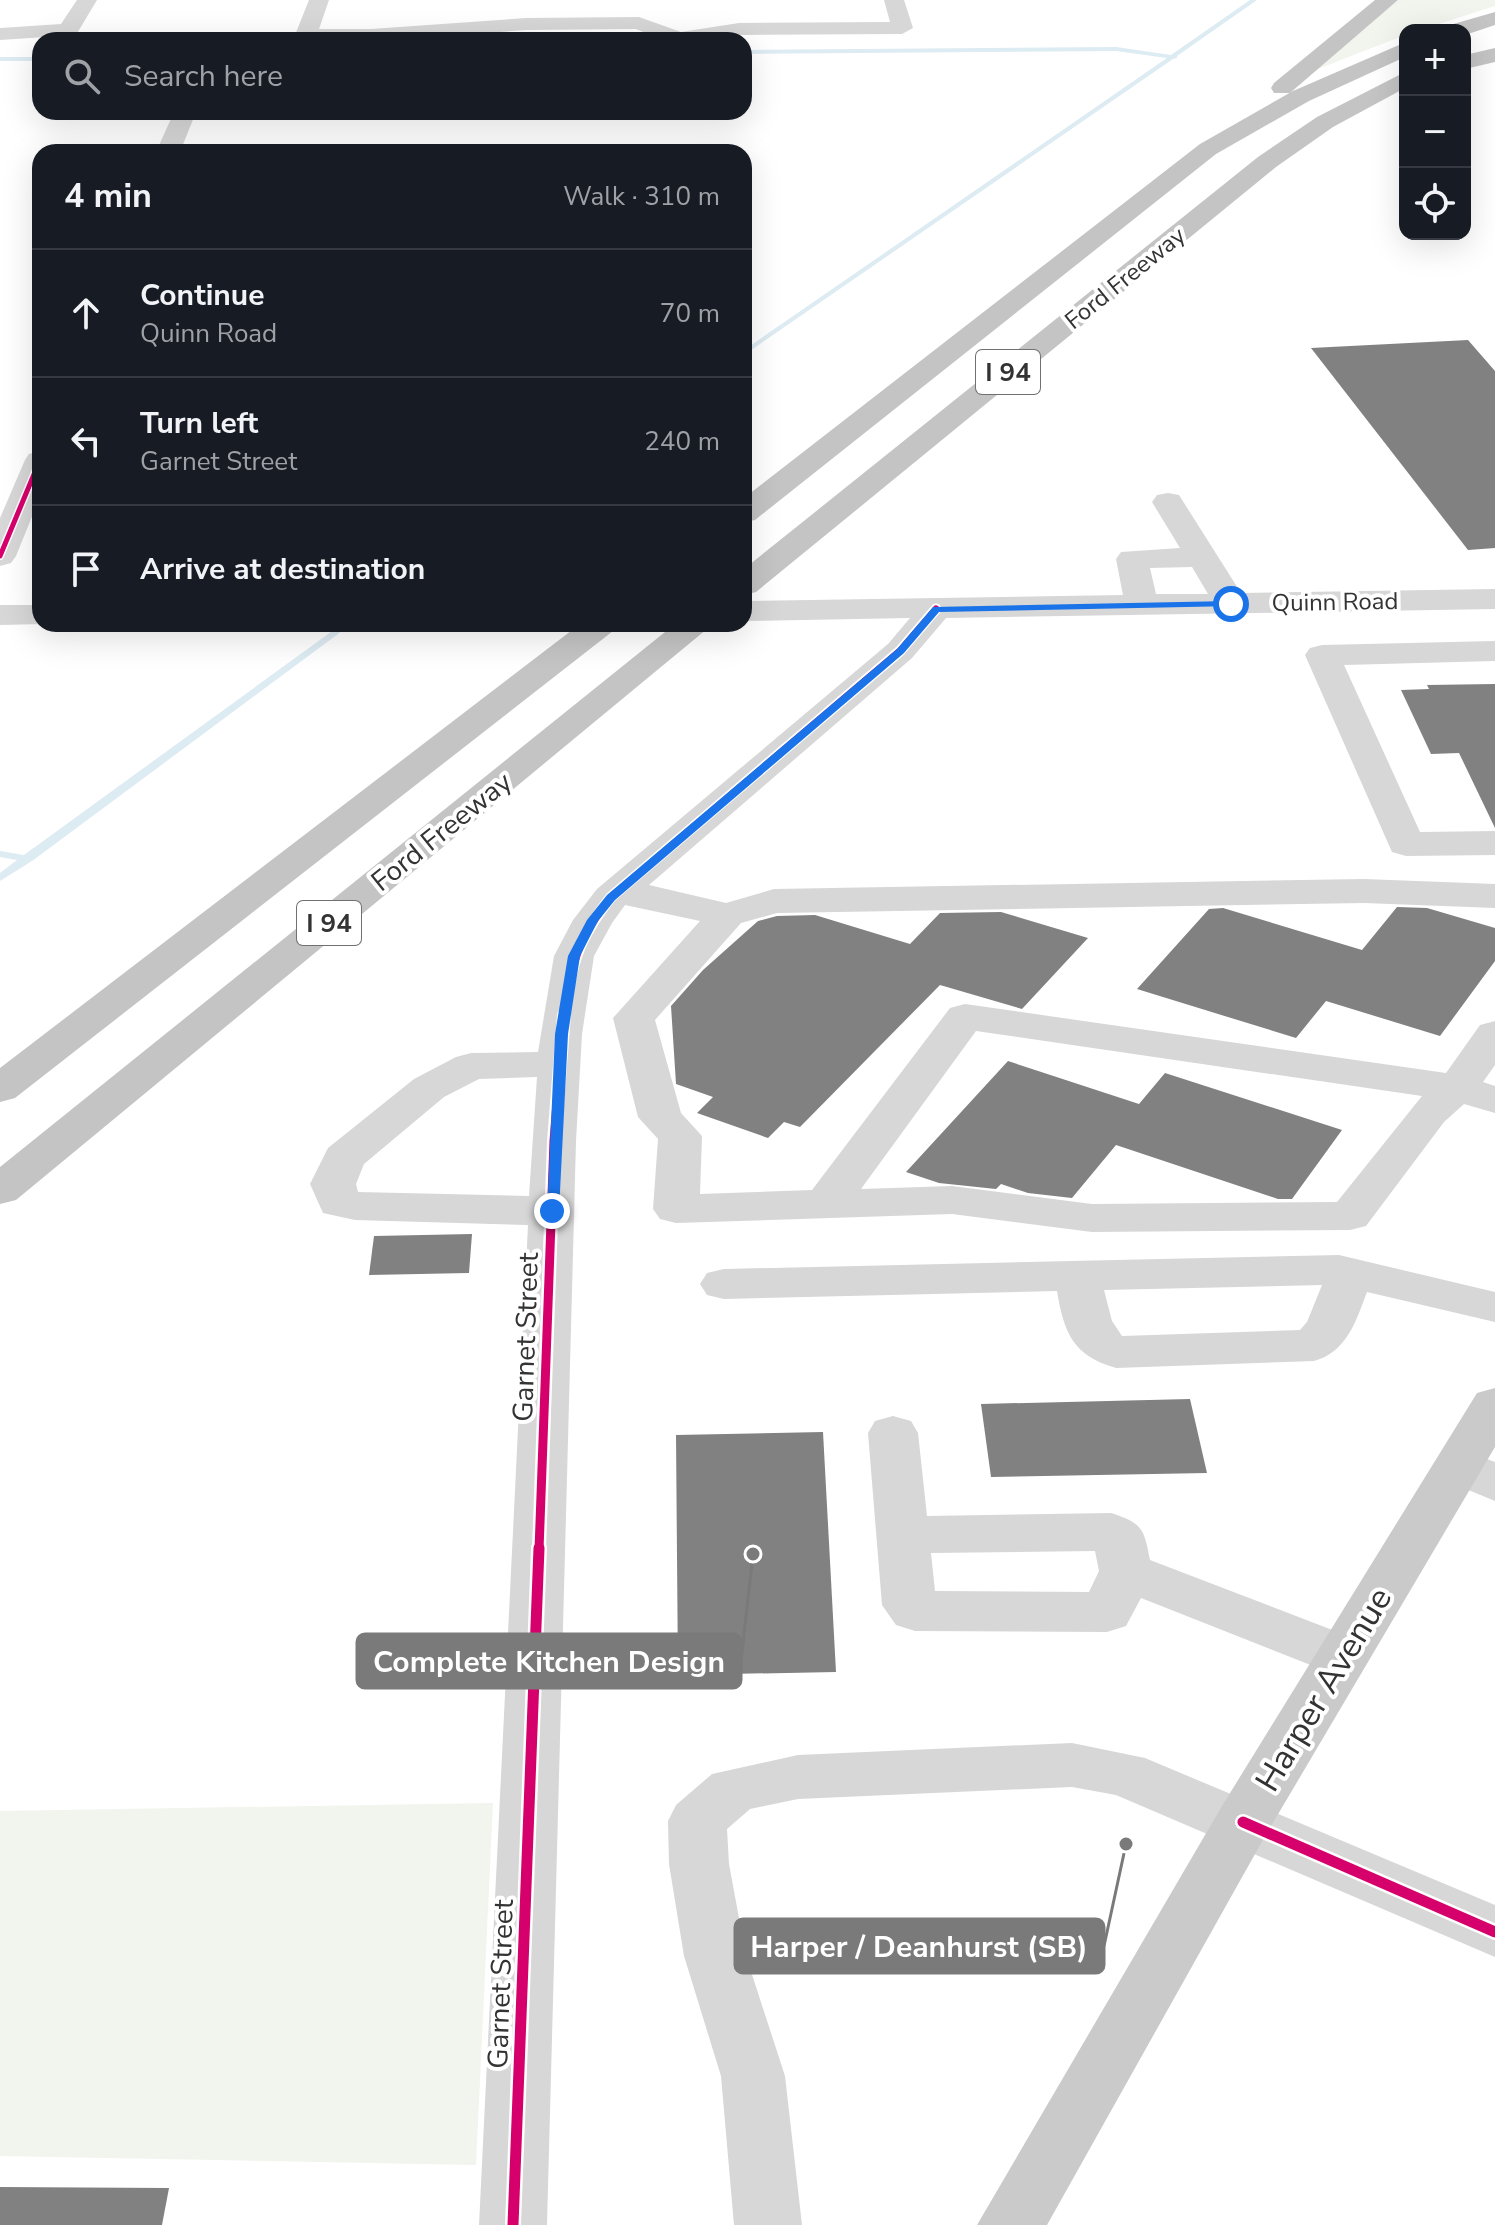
<!DOCTYPE html>
<meta charset="utf-8">
<style>
body{margin:0;font-family:"Nunito Sans",sans-serif;background:#20242c;color:#f1f3f6}
.controls{position:absolute;right:24px;top:24px;display:grid;overflow:hidden;border-radius:16px;box-shadow:0 8px 32px #0002}
.controls button{width:72px;height:72px;display:grid;place-items:center;padding:0;border:0;border-bottom:2px solid #363941;background:#171b24;color:#f1f3f6;font:40px sans-serif}
.stop{position:absolute;width:24px;height:24px;margin:-18px;border:6px solid #1a73e8;border-radius:50%;background:#fff}
.stop.end{background:#1a73e8;border-color:#fff;box-shadow:0 2px 8px #0008}
.list{margin:0;padding:0;list-style:none}
h2{display:flex;justify-content:space-between;align-items:center;height:104px;margin:0;padding:0 32px;font-size:34px}
h2 small{font-size:26px;font-weight:400;color:#9ea1a6}
.list li{display:grid;grid-template-columns:52px 1fr auto;gap:24px;align-items:center;box-sizing:border-box;height:128px;padding:0 32px;border-top:2px solid #363941}
.list b{display:block;font-size:30px;white-space:nowrap}
.list p{margin:0;font-size:26px;white-space:nowrap;color:#9ea1a6}
.list em{font-size:26px;font-style:normal;color:#9ea1a6}
.icon{flex:none;width:44px;height:44px;fill:none;stroke:currentColor;stroke-width:2;stroke-linecap:round;stroke-linejoin:round}
.map{position:relative;flex:none;width:1495px;height:2225px;overflow:hidden}
.search{position:absolute;background:#171b24;box-shadow:0 8px 32px #0002;left:32px;top:32px;width:720px;height:88px;display:flex;align-items:center;gap:20px;box-sizing:border-box;padding:0 28px;border-radius:24px;color:#9ea1a6;font-size:30px}
.panel{position:absolute;background:#171b24;box-shadow:0 8px 32px #0002;left:32px;top:144px;width:720px;height:488px;border-radius:24px}
.map>svg:first-child{display:block}
.green{fill:#f1f5ed}
.lines{fill:none;stroke-linecap:round;stroke-linejoin:round}
.stream{fill:#ddebf3;fill-rule:evenodd}
.building{fill:#818181}
.minor{fill:#d7d7d7;fill-rule:evenodd}
.major{fill:#cacaca;fill-rule:evenodd}
.highway{fill:#c4c4c4;fill-rule:evenodd}
.cycleway-far3-casing{stroke:#fff;stroke-width:8}
.cycleway-far2-casing{stroke:#fff;stroke-width:11}
.cycleway-far1-casing{stroke:#fff;stroke-width:14}
.cycleway-casing{stroke:#fff;stroke-width:16}
.cycleway-far3{stroke:#d6006c;stroke-width:5}
.cycleway-far2{stroke:#d6006c;stroke-width:7}
.cycleway-far1{stroke:#d6006c;stroke-width:9}
.cycleway{stroke:#d6006c;stroke-width:11}
.route{fill:#1a73e8}
.labels{text-anchor:middle;stroke-width:8;stroke-linejoin:round;paint-order:stroke}
.far-street-label{font-size:24px;fill:#333;stroke:#fff}
.shield{fill:#fff;stroke:#707070;stroke-width:2}
.shield-label{font-size:26px;font-weight:bold;fill:#333}
.street-label{font-size:28px;fill:#333;stroke:#fff}
.near-street-label{font-size:34px;fill:#333;stroke:#fff}
.leader{fill:none;stroke:#7a7a7a;stroke-width:3}
.callout-dot{fill:#7a7a7a;stroke:#fff;stroke-width:3}
.callout{fill:#7a7a7a;stroke:#7a7a7a;stroke-width:3}
.callout-label{font-size:30px;text-anchor:middle;font-weight:bold;fill:#fff}
</style>
<div class="map">
<svg width="1495" height="2225" viewBox="0 0 1495 2225">
<rect width="100%" height="100%" fill="#fff"/>
<g class="green">
<polygon points="1399,0 1495,0 1495,6 1420,30 1405,30 1405,35 1305,74"/>
<polygon points="493,1803 476,2165 0,2156 0,1811"/>
</g>
<g class="lines">
<g class="stream">
<polygon points="1250,0 1257,0 1177,56 1177,58 1173,59 744,355 744,350 1167,58 1116,51 744,54 744,50 1116,47 1171,55"/>
<rect x="0" y="57" width="40" height="4"/>
<polygon points="335,629 340,632 338,634 32,861 0,881 0,873 17,860 0,857 0,851 24,855"/>
</g>
</g>
<g class="building">
<polygon points="1468,340 1495,371 1495,548 1468,550 1311,348"/>
<polygon points="1495,684 1495,828 1459,753 1431,754 1401,690 1429,689 1427,685"/>
<polygon points="1397,907 1427,908 1495,928 1495,961 1440,1036 1326,1001 1296,1038 1137,989 1209,909 1223,908 1362,950"/>
<polygon points="1001,912 1088,938 1022,1009 940,985 800,1127 784,1122 768,1138 697,1113 713,1097 676,1084 671,1006 703,970 758,921 777,916 815,915 910,944 940,913"/>
<polygon points="1008,1061 1139,1104 1165,1073 1342,1130 1292,1199 1278,1199 1116,1145 1072,1198 1028,1193 1001,1184 996,1189 939,1183 906,1172"/>
<polygon points="472,1234 469,1273 369,1275 374,1236"/>
<polygon points="1190,1399 1207,1473 991,1477 981,1404"/>
<polygon points="823,1432 836,1672 678,1675 676,1435"/>
<polygon points="0,2187 169,2188 162,2225 0,2225"/>
</g>
<g class="lines">
<g class="minor">
<polygon points="77,0 97,0 76,35 0,40 0,28 61,24"/>
<polygon points="309,0 329,0 319,29 371,29 526,18 639,17 681,32 739,23 890,22 884,0 904,0 913,28 902,34 739,35 710,40 663,40 636,29 526,30 391,40 300,40 295,35"/>
<polygon points="174,112 196,112 180,152 156,152"/>
<polygon points="40,451 40,497 16,556 11,563 0,566 0,518 25,460 29,454"/>
<path d="M 1168,493 L 1179,495 L 1241,593 L 1495,589 L 1495,609 L 946,618 L 912,658 L 649,885 L 726,903 L 774,889 L 1364,879 L 1495,884 L 1495,908 L 1364,903 L 777,913 L 741,923 L 655,1020 L 681,1113 L 702,1136 L 700,1194 L 812,1190 L 950,1008 L 965,1004 L 1446,1073 L 1480,1025 L 1495,1021 L 1495,1065 L 1483,1082 L 1495,1086 L 1495,1113 L 1464,1104 L 1444,1122 L 1366,1226 L 1350,1230 L 1092,1232 L 952,1214 L 676,1223 L 660,1219 L 653,1209 L 658,1139 L 638,1117 L 613,1018 L 700,921 L 625,905 L 612,923 L 594,956 L 582,1034 L 576,1141 L 547,2225 L 479,2225 L 528,1225 L 355,1220 L 323,1213 L 310,1184 L 328,1148 L 414,1079 L 456,1057 L 471,1053 L 538,1052 L 554,956 L 573,920 L 597,889 L 888,644 L 910,618 L 744,621 L 744,601 L 1123,595 L 1116,559 L 1121,552 L 1180,548 L 1152,502 L 1157,495 ZM 1192,567 L 1208,594 L 1156,594 L 1150,568 ZM 976,1031 L 1422,1096 L 1337,1202 L 1092,1204 L 952,1186 L 861,1189 ZM 537,1077 L 529,1196 L 358,1192 L 356,1184 L 364,1164 L 444,1097 L 479,1079 Z"/>
<polygon points="0,605 40,605 40,624 44,624 0,625"/>
<polygon points="1495,641 1495,661 1344,665 1420,832 1495,831 1495,855 1406,856 1392,852 1305,655 1310,648 1322,645"/>
<path d="M 1339,1255 L 1495,1292 L 1495,1322 L 1367,1292 C 1356,1321 1347,1352 1314,1361 L 1116,1368 C 1073,1356 1064,1333 1057,1291 L 724,1299 L 707,1295 L 700,1284 L 707,1273 L 724,1269 ZM 1322,1285 L 1307,1322 L 1300,1330 L 1122,1336 L 1112,1321 L 1104,1290 Z"/>
<path d="M 893,1416 L 911,1421 L 918,1433 L 927,1516 L 1111,1513 C 1142,1523 1144,1528 1150,1560 L 1361,1641 L 1369,1656 L 1361,1671 L 1341,1677 L 1141,1598 L 1126,1626 L 1107,1632 L 915,1631 L 896,1625 L 882,1605 L 868,1433 L 875,1421 ZM 1095,1551 L 1099,1571 L 1089,1592 L 935,1591 L 931,1553 Z"/>
<polygon points="1460,1449 1495,1462 1495,1501 1442,1479 1434,1467 1442,1455"/>
<polygon points="1072,1743 1145,1758 1495,1905 1495,1957 1116,1795 1072,1787 798,1799 750,1809 727,1829 729,1864 746,1956 785,2076 802,2225 734,2225 721,2076 684,1956 669,1864 668,1821 676,1805 712,1774 798,1755"/>
</g>
<polygon class="major" points="1495,1388 1495,1447 1264,1838 1047,2225 977,2225 1222,1806 1477,1393"/>
<g class="highway">
<polygon points="1375,0 1398,0 1290,93 1274,93 1271,88 1274,83"/>
<polygon points="1495,12 1495,25 1465,35 1465,30 1447,30 1450,25"/>
<polygon points="1399,45 1405,47 1405,57 1309,101 1216,154 755,520 744,522 744,498 1200,144 1293,91"/>
<polygon points="1495,48 1495,62 1465,69 1465,55"/>
<polygon points="1405,72 1405,88 1333,127 1276,167 756,592 744,595 744,569 1258,157 1317,117"/>
<polygon points="580,624 618,624 613,631 15,1098 0,1102 0,1068"/>
<polygon points="675,624 713,624 16,1200 0,1204 0,1167"/>
</g>
<defs>
<polyline id="cycleway-far3" points="0,556 40,460"/>
<path id="cycleway-far2" d="M 564,1017 C 573,962 576,942 611,897 L 900,651 L 936,609"/>
<polyline id="cycleway-far1" points="539,1550 554,1141 564,1015"/>
<g id="cycleway">
<polyline points="1243,1822 1495,1932"/>
<polyline points="513,2225 539,1548"/>
</g>
</defs>
<use href="#cycleway-far3" class="cycleway-far3-casing"/>
<use href="#cycleway-far2" class="cycleway-far2-casing"/>
<use href="#cycleway-far1" class="cycleway-far1-casing"/>
<use href="#cycleway" class="cycleway-casing"/>
<use href="#cycleway-far3" class="cycleway-far3"/>
<use href="#cycleway-far2" class="cycleway-far2"/>
<use href="#cycleway-far1" class="cycleway-far1"/>
<use href="#cycleway" class="cycleway"/>
</g>
<polygon class="route" points="1231,601 1235,606 939,612 904,653 615,900 598,921 580,956 568,1034 559,1211 547,1214 555,1034 568,956 587,920 607,895 897,649 933,607"/>
<g class="labels">
<g class="far-street-label">
<text transform="translate(1125 278) rotate(-39)" y="8">Ford Freeway</text>
<text transform="translate(1335 602) rotate(-1)" y="8">Quinn Road</text>
</g>
<g class="shield">
<rect x="976" y="350" width="64" height="44" rx="6"/>
<rect x="297" y="901" width="64" height="44" rx="6"/>
</g>
<g class="shield-label">
<text x="1008" y="381">I 94</text>
<text x="329" y="932">I 94</text>
</g>
<g class="street-label">
<text transform="translate(441 831) rotate(-39)" y="10">Ford Freeway</text>
<text transform="translate(525 1337) rotate(-88)" y="10">Garnet Street</text>
<text transform="translate(500 1984) rotate(-88)" y="10">Garnet Street</text>
</g>
<g class="near-street-label">
<text transform="translate(1323 1689) rotate(-59)" y="12">Harper Avenue</text>
</g>
</g>
<path class="leader" d="M753 1554L741 1661M1126 1844L1104 1946"/>
<g class="callout-dot">
<circle cx="753" cy="1554" r="8"/>
<circle cx="1126" cy="1844" r="8"/>
</g>
<g class="callout">
<rect x="357" y="1634" width="384" height="54" rx="8"/>
<rect x="735" y="1919" width="369" height="54" rx="8"/>
</g>
<g class="callout-label">
<text x="549" y="1672">Complete Kitchen Design</text>
<text x="919" y="1957">Harper / Deanhurst (SB)</text>
</g>
</svg>
<div class="controls">
<button>+</button>
<button>−</button>
<button><svg class="icon" aria-label="locate" viewBox="0 0 24 24"><circle cx="12" cy="12" r="6"/><path d="M12 2v4M12 18v4M2 12h4M18 12h4"/></svg></button>
</div>
<div class="stop" style="left:1231px;top:604px"></div>
<div class="stop end" style="left:552px;top:1211px"></div>
<div class="search"><svg class="icon" aria-label="search" viewBox="0 0 24 24"><circle cx="10" cy="10" r="6"/><path d="M15 15l6 6"/></svg>Search here</div>
<section class="panel">
<h2>4 min<small>Walk · 310 m</small></h2>
<ul class="list">
<li><svg class="icon" aria-label="ahead" viewBox="0 0 24 24"><path d="M12 20V5M6 11l6-6 6 6"/></svg><div><b>Continue</b><p>Quinn Road</p></div><em>70 m</em></li>
<li><svg class="icon" aria-label="left" viewBox="0 0 24 24"><path d="M17 20v-9H6M10 6l-5 5 5 5"/></svg><div><b>Turn left</b><p>Garnet Street</p></div><em>240 m</em></li>
<li><svg class="icon" aria-label="arrive" viewBox="0 0 24 24"><path d="M6 21V4h12l-3 4 3 4H6"/></svg><div><b>Arrive at destination</b></div></li>
</ul>
</section>
</div>
